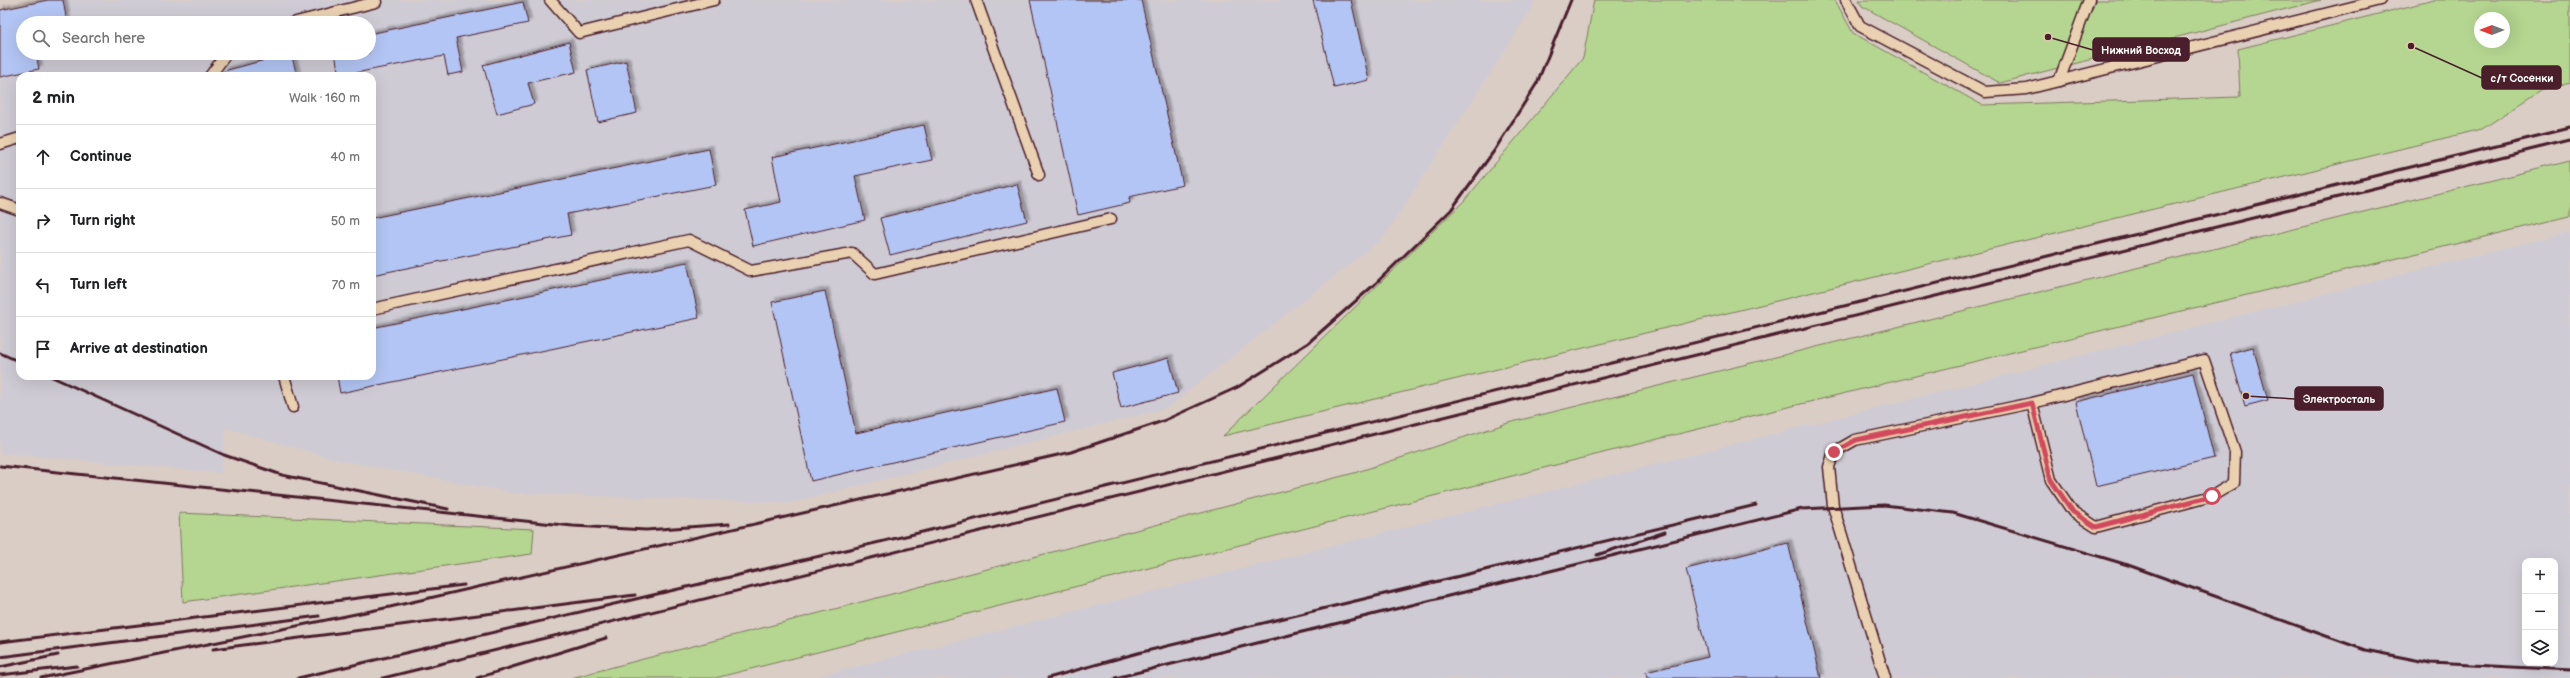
<!DOCTYPE html>
<meta charset="utf-8">
<style>
body{margin:0;font-family:"Balsamiq Sans",sans-serif;background:#f6f6f6;color:#202124}
.controls{position:absolute;right:12px;bottom:12px;display:grid;overflow:hidden;border-radius:8px;box-shadow:0 4px 16px #0002}
.controls button{width:36px;height:36px;display:grid;place-items:center;padding:0;border:0;border-bottom:1px solid #e0e0e0;background:#fff;color:#202124;font:20px sans-serif}
.compass{position:absolute;left:2474px;top:12px;width:36px;height:36px;border-radius:50%;background:#fff;box-shadow:0 4px 16px #0002;rotate:270deg}
.stop{position:absolute;width:12px;height:12px;margin:-9px;border:3px solid #d1495b;border-radius:50%;background:#fff}
.stop.end{background:#d1495b;border-color:#fff;box-shadow:0 1px 4px #0008}
.list{margin:0;padding:0;list-style:none}
h2{display:flex;justify-content:space-between;align-items:center;height:52px;margin:0;padding:0 16px;font-size:17px}
h2 small{font-size:13px;font-weight:400;color:#757577}
.list li{display:grid;grid-template-columns:26px 1fr auto;gap:12px;align-items:center;box-sizing:border-box;height:64px;padding:0 16px;border-top:1px solid #e0e0e0}
.list b{display:block;font-size:15px;white-space:nowrap}
.list em{font-size:13px;font-style:normal;color:#757577}
.icon{flex:none;width:22px;height:22px;fill:none;stroke:currentColor;stroke-width:2;stroke-linecap:round;stroke-linejoin:round}
.map{position:relative;flex:none;width:2570px;height:678px;overflow:hidden}
.search{position:absolute;background:#fff;box-shadow:0 4px 16px #0002;left:16px;top:16px;width:360px;height:44px;display:flex;align-items:center;gap:10px;box-sizing:border-box;padding:0 14px;border-radius:22px;color:#757577;font-size:15px}
.panel{position:absolute;background:#fff;box-shadow:0 4px 16px #0002;left:16px;top:72px;width:360px;height:308px;border-radius:12px}
.map>svg:first-child{display:block}
.built{fill:#cecbd4;fill-rule:evenodd}
.green{fill:#b4d690;stroke:#7f7a5e;fill-rule:evenodd}
.building{fill:#b3c5f4;stroke:#4a1f2b;filter:url(#shadow)}
.lines{fill:none;stroke-linecap:round;stroke-linejoin:round}
.service-casing{stroke:#4a1f2b;stroke-width:13}
.service{stroke:#ead1b2;stroke-width:10}
.rail{stroke:#4a1f2b;stroke-width:3}
.route{stroke:#d1495b;stroke-width:5}
.leader{fill:none;stroke:#4a1f2b;stroke-width:1.5}
.callout-dot{fill:#4a1f2b;stroke:#ead1b2;stroke-width:1.5}
.callout{fill:#4a1f2b;stroke:#4a1f2b;stroke-width:1.5}
.callout-label{font-size:11px;text-anchor:middle;font-weight:bold;fill:#fff}
</style>
<div class="map">
<svg width="2570" height="678" viewBox="0 0 2570 678">
<defs>
<filter id="shadow"><feDropShadow dx="3.5" dy="-3.5" stdDeviation="1" flood-color="#0004"/></filter>
</defs>
<rect width="100%" height="100%" fill="#dacdc6"/>
<filter id="ink" filterUnits="userSpaceOnUse"><feTurbulence type="fractalNoise" baseFrequency=".025" numOctaves="2"/><feDisplacementMap in="SourceGraphic" scale="8" xChannelSelector="R" yChannelSelector="G"/><feConvolveMatrix kernelMatrix="1 2 1 2 8 2 1 2 1" color-interpolation-filters="sRGB"/></filter>
<g filter="url(#ink)">
<g class="built">
<path d="M 48,0 L 1534,0 L 1532,8 L 1384,237 L 1167,408 L 790,503 L 514,493 L 339,460 L 226,428 L 221,473 L 0,453 L 0,10 ZM 23,23 L 369,23 L 369,53 L 23,53 ZM 20,76 L 372,76 L 372,376 L 20,376 Z"/>
<path d="M 2570,232 L 2570,678 L 812,678 ZM 2525,561 L 2555,561 L 2555,663 L 2525,663 Z"/>
</g>
<g class="green">
<path d="M 1594,0 L 1835,0 L 1853,33 L 1982,105 L 2240,97 L 2238,49 L 2434,0 L 2570,0 L 2570,83 L 2545,88 L 2482,129 L 1223,436 L 1465,200 L 1583,58 ZM 2480,18 L 2504,18 L 2504,42 L 2480,42 Z"/>
<polygon points="1859,0 2321,0 2000,83 1862,6"/>
<polygon points="2570,161 2570,216 1670,436 715,678 571,678 1354,473 1508,423"/>
<polygon points="179,513 534,529 532,554 183,602"/>
</g>
<g class="building">
<polygon points="48,0 63,0 67,23 23,23 23,53 36,53 39,69 0,77 0,10"/>
<polygon points="1030,0 1141,0 1183,185 1129,197 1130,203 1078,215"/>
<polygon points="1313,0 1351,0 1369,80 1334,88"/>
<polygon points="523,2 528,23 456,38 463,72 448,75 444,56 339,76 335,53 369,53 369,34"/>
<polygon points="569,42 576,72 528,83 534,104 497,114 483,65"/>
<polygon points="291,53 297,76 225,76 224,71"/>
<polygon points="626,61 637,113 598,122 587,70"/>
<polygon points="924,125 932,160 855,176 865,220 753,246 745,210 781,202 772,157"/>
<polygon points="709,149 716,185 567,214 571,235 372,275 372,218"/>
<polygon points="1017,184 1027,221 890,255 880,218"/>
<polygon points="687,262 699,318 340,393 337,376 372,376 372,328"/>
<polygon points="825,291 856,433 1057,388 1065,422 811,481 772,302"/>
<polygon points="2253,347 2268,400 2245,406 2230,353"/>
<polygon points="1169,358 1178,393 1121,408 1112,373"/>
<polygon points="2193,373 2214,458 2096,486 2076,402"/>
<polygon points="1788,543 1821,678 1647,678 1646,672 1708,657 1686,569"/>
</g>
<g class="lines">
<defs>
<g id="service">
<polyline points="550,0 579,33 714,0"/>
<polyline points="976,0 1039,175"/>
<polyline points="1846,0 1860,26 1985,92 2027,89 2380,0"/>
<polyline points="292,23 376,2"/>
<polyline points="210,76 227,53"/>
<polyline points="2059,81 2089,0"/>
<polyline points="0,144 20,138"/>
<polyline points="0,203 20,210"/>
<polyline points="372,309 689,240 751,271 852,253 875,274 1111,219"/>
<polyline points="284,376 293,407"/>
<polyline points="1885,678 1833,506 1829,467 1834,452 1855,440 2032,403 2204,360 2235,452 2234,483 2212,496 2096,527 2073,512 2051,480 2032,403"/>
</g>
</defs>
<use href="#service" class="service-casing"/>
<use href="#service" class="service"/>
<g class="rail">
<polyline points="0,353 20,362"/>
<polyline points="50,376 224,455 282,475 448,509"/>
<polyline points="0,466 573,526 646,530 729,524"/>
<polyline points="1597,555 1665,532"/>
<polyline points="0,642 464,585"/>
<polyline points="213,649 635,595"/>
<polyline points="0,657 319,616"/>
<polyline points="0,667 58,655"/>
<polyline points="0,675 77,666"/>
<polyline points="41,678 390,607 1071,452 1163,421 1238,387 1308,343 1375,284 1451,210 1494,151 1537,83 1571,0"/>
<polyline points="298,678 914,534 2570,128"/>
<polyline points="383,678 2570,140"/>
<polyline points="477,678 606,638"/>
<polyline points="1048,678 1138,653 1756,505"/>
<polyline points="1115,678 1802,509 1884,505 1953,513 2128,565 2365,650 2431,663 2570,670"/>
</g>
</g>
</g>
<g class="lines" filter="url(#ink)">
<polyline class="route" points="1834,452 1856,440 2032,403 2051,480 2073,512 2096,527 2212,496"/>
</g>
<path class="leader" d="M2048 37L2093 50M2411 46L2482 78M2246 396L2295 399"/>
<g class="callout-dot">
<circle cx="2048" cy="37" r="4"/>
<circle cx="2411" cy="46" r="4"/>
<circle cx="2246" cy="396" r="4"/>
</g>
<g class="callout">
<rect x="2093" y="38" width="96" height="23" rx="4"/>
<rect x="2482" y="66" width="79" height="23" rx="4"/>
<rect x="2295" y="387" width="88" height="23" rx="4"/>
</g>
<g class="callout-label">
<text x="2141" y="54">Нижний Восход</text>
<text x="2522" y="82">с/т Сосенки</text>
<text x="2339" y="403">Электросталь</text>
</g>
</svg>
<div class="controls">
<button>+</button>
<button>−</button>
<button><svg class="icon" aria-label="layers" viewBox="0 0 24 24"><path d="M12 4l9 5-9 5-9-5zM3 14l9 5 9-5"/></svg></button>
</div>
<svg class="compass" viewBox="-18 -18 36 36"><path d="M0-13l5 13h-10z" fill="#e53935"/><path d="M0 13l5-13h-10z" fill="#757577"/></svg>
<div class="stop" style="left:2212px;top:496px"></div>
<div class="stop end" style="left:1834px;top:452px"></div>
<div class="search"><svg class="icon" aria-label="search" viewBox="0 0 24 24"><circle cx="10" cy="10" r="6"/><path d="M15 15l6 6"/></svg>Search here</div>
<section class="panel">
<h2>2 min<small>Walk · 160 m</small></h2>
<ul class="list">
<li><svg class="icon" aria-label="ahead" viewBox="0 0 24 24"><path d="M12 20V5M6 11l6-6 6 6"/></svg><div><b>Continue</b></div><em>40 m</em></li>
<li><svg class="icon" aria-label="right" viewBox="0 0 24 24"><path d="M7 20v-9h11M14 6l5 5-5 5"/></svg><div><b>Turn right</b></div><em>50 m</em></li>
<li><svg class="icon" aria-label="left" viewBox="0 0 24 24"><path d="M17 20v-9H6M10 6l-5 5 5 5"/></svg><div><b>Turn left</b></div><em>70 m</em></li>
<li><svg class="icon" aria-label="arrive" viewBox="0 0 24 24"><path d="M6 21V4h12l-3 4 3 4H6"/></svg><div><b>Arrive at destination</b></div></li>
</ul>
</section>
</div>
